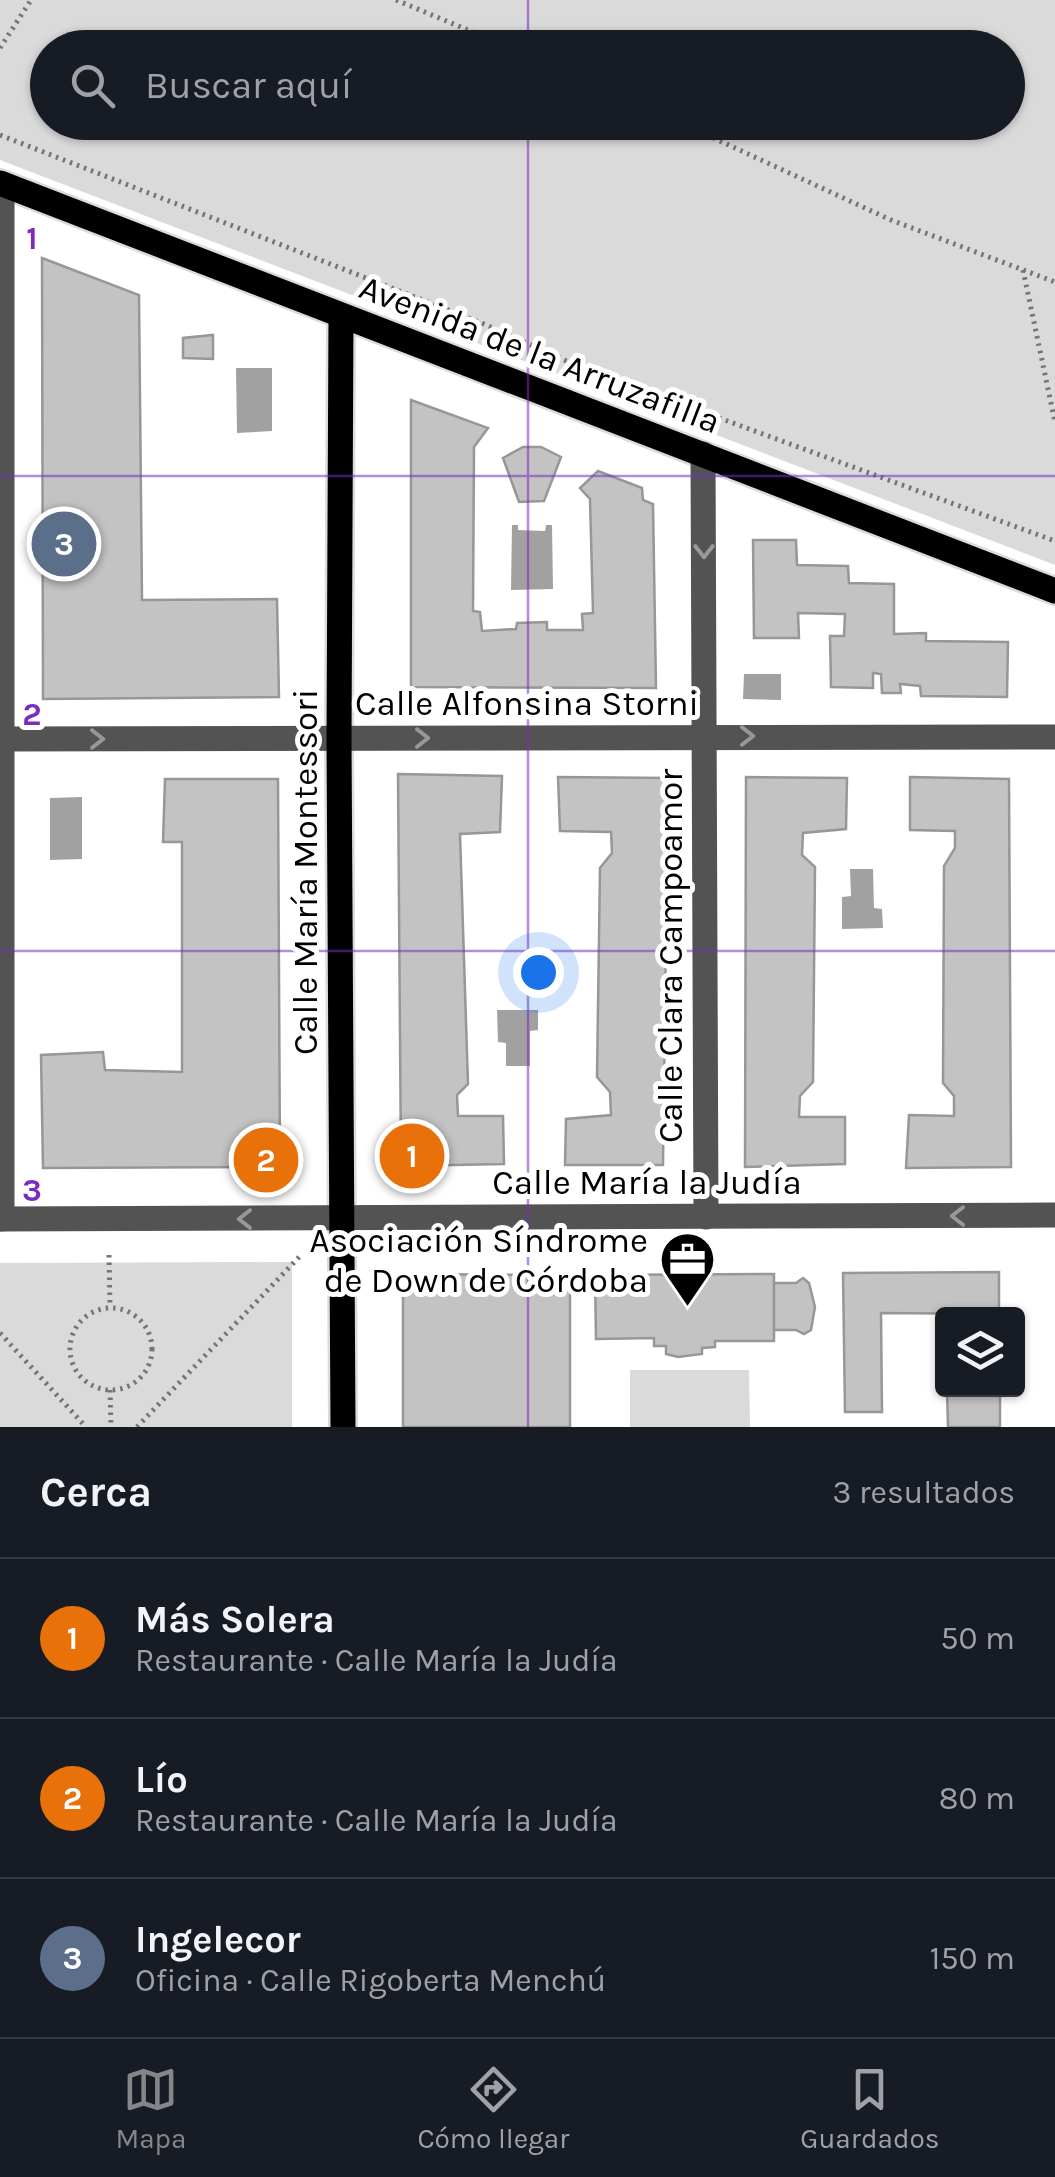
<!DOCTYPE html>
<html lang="es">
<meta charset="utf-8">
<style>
body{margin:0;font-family:Karla,sans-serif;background:#20242c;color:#f1f3f6}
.controls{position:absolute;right:30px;bottom:30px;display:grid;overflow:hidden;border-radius:10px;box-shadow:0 2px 8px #0004}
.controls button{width:90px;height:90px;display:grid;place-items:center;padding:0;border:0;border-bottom:2px solid #363941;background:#171b24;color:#f1f3f6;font:50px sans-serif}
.you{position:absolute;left:538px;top:972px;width:35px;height:35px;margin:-25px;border:8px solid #fff;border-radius:50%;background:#1a73e8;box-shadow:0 0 0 15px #1a73e833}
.badge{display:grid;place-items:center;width:65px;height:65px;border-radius:50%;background:#858687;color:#fff;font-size:32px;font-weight:700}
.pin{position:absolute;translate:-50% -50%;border:5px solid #fff;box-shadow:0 2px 10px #0006}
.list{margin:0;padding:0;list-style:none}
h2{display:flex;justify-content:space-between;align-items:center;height:130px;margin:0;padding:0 40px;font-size:42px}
h2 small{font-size:32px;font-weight:400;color:#9ea1a6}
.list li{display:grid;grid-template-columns:65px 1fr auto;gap:30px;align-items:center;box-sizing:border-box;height:160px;padding:0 40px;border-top:2px solid #363941}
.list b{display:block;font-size:38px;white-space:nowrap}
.list p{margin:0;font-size:32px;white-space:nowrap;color:#9ea1a6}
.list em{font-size:32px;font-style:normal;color:#9ea1a6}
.icon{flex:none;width:55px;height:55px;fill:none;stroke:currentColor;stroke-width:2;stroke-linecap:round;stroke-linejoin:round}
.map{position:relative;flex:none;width:1055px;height:1427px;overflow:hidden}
.search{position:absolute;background:#171b24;box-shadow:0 2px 8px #0004;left:30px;right:30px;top:30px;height:110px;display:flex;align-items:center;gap:25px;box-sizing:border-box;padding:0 35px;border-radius:55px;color:#9ea1a6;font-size:38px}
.sheet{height:610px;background:#171b24}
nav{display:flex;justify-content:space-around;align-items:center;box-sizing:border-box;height:140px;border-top:2px solid #363941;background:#171b24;font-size:28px;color:#9ea1a6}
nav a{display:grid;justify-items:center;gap:5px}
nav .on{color:#858687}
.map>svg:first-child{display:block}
.green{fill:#dadada;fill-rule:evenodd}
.water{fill:#a1a1a1}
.building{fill:#c3c3c3;stroke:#979797;stroke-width:2.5}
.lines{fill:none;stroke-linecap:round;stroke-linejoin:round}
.major-casing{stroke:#dbdbdb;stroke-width:30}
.path{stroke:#757575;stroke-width:5;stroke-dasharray:2.5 5;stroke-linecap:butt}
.minor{stroke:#535353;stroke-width:25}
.major{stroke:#000;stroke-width:25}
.oneway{stroke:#989898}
.grid{fill:none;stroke:#7b2cbf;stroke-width:2.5;stroke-opacity:0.55}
.labels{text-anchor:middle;stroke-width:10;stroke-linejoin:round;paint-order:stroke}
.street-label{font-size:35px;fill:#000;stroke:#fff}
.poi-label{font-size:35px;fill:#000;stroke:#fff;text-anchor:end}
.grid-label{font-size:32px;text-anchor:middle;font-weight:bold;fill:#7b2cbf;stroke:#fff;stroke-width:10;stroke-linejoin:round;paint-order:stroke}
</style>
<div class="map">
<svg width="1055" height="1427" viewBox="0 0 1055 1427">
<rect width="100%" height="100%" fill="#fff"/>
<g class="green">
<path d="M 0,0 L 1055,0 L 1055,565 L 0,160 ZM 48,48 L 1008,48 L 1008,122 L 48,122 Z"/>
<polygon points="292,1262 292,1427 0,1427 0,1263"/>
<polygon points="630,1370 749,1370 750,1427 630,1427"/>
</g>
<g class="water">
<polygon points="236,368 272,368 272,431 237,433"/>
<polygon points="512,525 518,525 518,530 545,531 546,525 552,525 553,589 511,590"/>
<polygon points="744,674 781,674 781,700 743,699"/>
<polygon points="82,797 82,859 50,860 50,798"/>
<polygon points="850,869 873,869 874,908 882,909 883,928 842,929 842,897 851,896"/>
<polygon points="497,1010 538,1010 538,1030 530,1031 530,1066 506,1066 506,1043 498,1042"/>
</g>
<g class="building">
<polygon points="42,258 139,295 142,600 277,599 279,697 43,699"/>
<polygon points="213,335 213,359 183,358 183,338"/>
<polygon points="411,400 488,428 474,447 473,611 480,612 482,631 516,629 517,623 547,622 547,630 583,630 582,614 593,613 590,499 580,488 598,471 642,488 643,500 653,504 656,688 411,687"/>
<polygon points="523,447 541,447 561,457 544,501 519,502 503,458"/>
<polygon points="753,540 796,540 797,565 848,566 849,583 894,584 894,634 926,633 926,641 1008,642 1007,697 921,696 920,686 900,684 901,693 882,693 881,674 873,673 873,688 831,687 830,636 844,636 845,614 798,613 799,638 754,638"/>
<polygon points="398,774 502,776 500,832 460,834 468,1084 457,1095 458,1116 503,1116 504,1164 401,1166"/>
<polygon points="558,777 668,778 663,1165 565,1165 566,1119 611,1115 610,1092 597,1077 600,868 612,853 611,832 560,831"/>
<polygon points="746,777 847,778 846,829 803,833 802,855 815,867 813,1082 800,1096 799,1117 845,1117 845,1164 745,1167"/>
<polygon points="910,777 1009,779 1011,1167 906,1168 909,1115 954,1116 954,1096 943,1083 944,866 955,848 955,831 910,830"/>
<polygon points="165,779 278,779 280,1167 43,1168 41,1055 103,1052 105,1070 182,1072 182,842 163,842"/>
<polygon points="999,1272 999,1314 881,1313 882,1412 845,1412 843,1273"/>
<polygon points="403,1274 570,1275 570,1427 403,1427"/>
<polygon points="774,1274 774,1341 715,1341 715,1347 702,1348 702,1354 678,1357 666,1354 666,1346 654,1346 654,1338 596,1339 595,1275"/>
<polygon points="803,1278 809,1283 815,1307 811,1330 804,1334 796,1330 774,1330 774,1283 796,1283"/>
<polygon points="947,1390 1000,1390 1000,1427 948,1427"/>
</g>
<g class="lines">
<defs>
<g id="major">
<polyline points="0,183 1055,591"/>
<polyline points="341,316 339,739 343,1427"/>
</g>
</defs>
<use href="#major" class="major-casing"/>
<g class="path">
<polyline points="396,0 511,48"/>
<polyline points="0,48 31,0"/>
<polyline points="679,122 891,220 1055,282"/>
<polyline points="0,135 484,324 580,367 1055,541"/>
<polyline points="1023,270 1055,422"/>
<polyline points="109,1255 110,1307"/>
<circle cx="111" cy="1349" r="41"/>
<polyline points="0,1333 86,1427"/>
<polyline points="110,1390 111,1427"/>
<polyline points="137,1427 302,1254"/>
</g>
<g class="minor">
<polyline points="703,454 706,1217"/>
<polyline points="0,739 1055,737"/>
<polyline points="0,1219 1055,1215"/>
<polyline points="2,1219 2,184"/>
</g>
<use href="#major" class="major"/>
</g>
<defs><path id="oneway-chevron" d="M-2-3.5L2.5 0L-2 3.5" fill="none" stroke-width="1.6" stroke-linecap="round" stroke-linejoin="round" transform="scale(2.5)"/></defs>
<g class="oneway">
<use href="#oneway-chevron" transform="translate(704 551) rotate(90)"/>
<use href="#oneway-chevron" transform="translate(747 736)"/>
<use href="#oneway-chevron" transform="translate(422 738)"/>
<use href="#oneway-chevron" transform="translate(97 739)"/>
<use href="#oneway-chevron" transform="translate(958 1216) rotate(180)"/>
<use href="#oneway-chevron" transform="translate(245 1219) rotate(180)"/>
</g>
<path class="grid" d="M 528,0 L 528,48M 528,122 L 528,1427M 0,476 L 1055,476M 0,951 L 1055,951"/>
<defs>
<symbol id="office-pin" viewBox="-11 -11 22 30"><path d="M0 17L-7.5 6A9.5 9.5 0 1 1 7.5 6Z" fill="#000" stroke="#fff"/><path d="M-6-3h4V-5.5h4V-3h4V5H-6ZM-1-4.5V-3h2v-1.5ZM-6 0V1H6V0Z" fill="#fff"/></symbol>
</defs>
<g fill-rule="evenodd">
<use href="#office-pin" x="656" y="1228" width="63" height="86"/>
</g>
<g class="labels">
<g class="street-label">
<text transform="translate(540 354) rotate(21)" y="12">Avenida de la Arruzafilla</text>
<text x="527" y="715">Calle Alfonsina Storni</text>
<text transform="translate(305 872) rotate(-90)" y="12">Calle María Montessori</text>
<text transform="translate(670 956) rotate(-90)" y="12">Calle Clara Campoamor</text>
<text x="647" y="1194">Calle María la Judía</text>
</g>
<g class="poi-label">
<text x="648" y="1252">Asociación Síndrome<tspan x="648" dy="40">de Down de Córdoba</tspan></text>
</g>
</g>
<g class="grid-label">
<text x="32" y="249">1</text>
<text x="32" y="725">2</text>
<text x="32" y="1201">3</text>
</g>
</svg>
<div class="controls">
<button><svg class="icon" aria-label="layers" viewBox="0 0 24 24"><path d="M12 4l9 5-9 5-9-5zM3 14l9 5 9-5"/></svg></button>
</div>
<div class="you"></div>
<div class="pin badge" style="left:412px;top:1156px;background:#e8710a">1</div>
<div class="pin badge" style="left:266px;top:1160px;background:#e8710a">2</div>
<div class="pin badge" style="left:64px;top:544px;background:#5c6f8a">3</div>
<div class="search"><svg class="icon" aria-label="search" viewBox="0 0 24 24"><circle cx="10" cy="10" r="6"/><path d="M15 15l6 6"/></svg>Buscar aquí</div>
</div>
<section class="sheet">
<h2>Cerca<small>3 resultados</small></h2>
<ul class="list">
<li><span class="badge" style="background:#e8710a">1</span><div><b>Más Solera</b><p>Restaurante · Calle María la Judía</p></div><em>50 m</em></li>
<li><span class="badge" style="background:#e8710a">2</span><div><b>Lío</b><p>Restaurante · Calle María la Judía</p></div><em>80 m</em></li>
<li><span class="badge" style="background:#5c6f8a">3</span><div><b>Ingelecor</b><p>Oficina · Calle Rigoberta Menchú</p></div><em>150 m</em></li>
</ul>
</section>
<nav>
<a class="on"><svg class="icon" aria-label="map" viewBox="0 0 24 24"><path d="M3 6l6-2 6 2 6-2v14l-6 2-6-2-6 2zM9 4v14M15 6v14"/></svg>Mapa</a>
<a><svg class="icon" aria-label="directions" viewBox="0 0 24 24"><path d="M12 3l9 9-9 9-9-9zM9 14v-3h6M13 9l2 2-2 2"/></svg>Cómo llegar</a>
<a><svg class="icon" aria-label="saved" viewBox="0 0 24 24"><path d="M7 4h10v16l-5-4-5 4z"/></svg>Guardados</a>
</nav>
